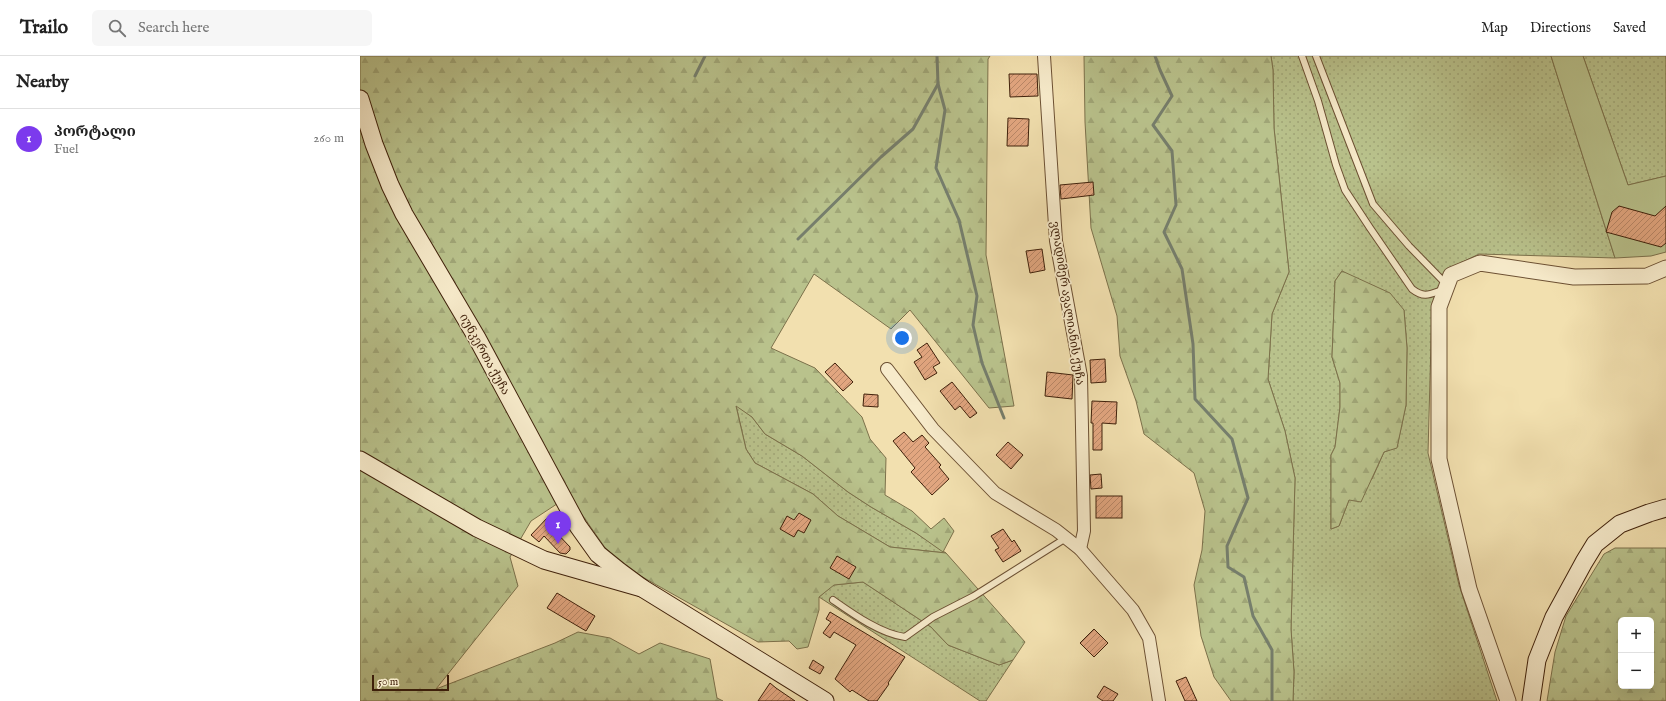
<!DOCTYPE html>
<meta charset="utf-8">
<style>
body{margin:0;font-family:"IM FELL English","Noto Serif Georgian",serif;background:#f6f6f6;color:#222}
.controls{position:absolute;right:12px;bottom:12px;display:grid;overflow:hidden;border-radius:6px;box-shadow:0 4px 16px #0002}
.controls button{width:36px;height:36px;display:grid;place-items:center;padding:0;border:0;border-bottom:1px solid #e0e0e0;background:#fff;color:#222;font:20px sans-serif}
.scale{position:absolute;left:12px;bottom:10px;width:77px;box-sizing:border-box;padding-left:4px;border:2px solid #3f200a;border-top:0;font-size:11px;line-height:14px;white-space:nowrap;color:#3f200a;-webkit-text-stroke:3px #f7ebcb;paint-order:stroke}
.you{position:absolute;left:542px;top:282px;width:14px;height:14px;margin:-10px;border:3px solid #fff;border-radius:50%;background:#1a73e8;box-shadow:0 0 0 6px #1a73e833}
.badge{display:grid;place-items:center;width:26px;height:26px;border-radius:50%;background:#7c3aed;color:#fff;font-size:13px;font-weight:700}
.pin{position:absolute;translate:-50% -33px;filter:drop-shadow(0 1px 2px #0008)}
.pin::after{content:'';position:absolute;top:21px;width:14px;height:12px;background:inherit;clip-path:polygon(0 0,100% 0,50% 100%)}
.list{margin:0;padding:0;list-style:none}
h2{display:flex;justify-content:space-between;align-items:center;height:52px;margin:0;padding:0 16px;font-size:17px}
h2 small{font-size:13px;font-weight:400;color:#767676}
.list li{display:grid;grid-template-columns:26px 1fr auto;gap:12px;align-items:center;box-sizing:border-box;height:60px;padding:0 16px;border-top:1px solid #e0e0e0}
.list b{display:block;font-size:15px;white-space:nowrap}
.list p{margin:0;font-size:13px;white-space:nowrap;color:#767676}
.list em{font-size:13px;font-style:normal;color:#767676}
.icon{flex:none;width:22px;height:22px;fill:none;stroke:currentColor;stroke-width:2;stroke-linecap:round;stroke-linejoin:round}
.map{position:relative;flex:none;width:1306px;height:645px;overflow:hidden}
header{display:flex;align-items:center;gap:24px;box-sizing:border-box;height:56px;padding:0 20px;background:#fff;border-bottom:1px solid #e0e0e0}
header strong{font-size:19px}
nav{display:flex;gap:22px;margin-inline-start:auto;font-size:14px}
.search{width:280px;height:36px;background:#f6f6f6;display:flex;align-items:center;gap:10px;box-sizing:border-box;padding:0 14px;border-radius:6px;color:#767676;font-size:15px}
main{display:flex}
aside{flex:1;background:#fff}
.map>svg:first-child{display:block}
.grass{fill:url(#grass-dots);stroke:#7c714b;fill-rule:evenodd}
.forest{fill:url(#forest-firs);stroke:#7c714b;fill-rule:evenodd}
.garden{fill:#b9c28c;stroke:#7c714b}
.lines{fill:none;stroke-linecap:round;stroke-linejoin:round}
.stream{stroke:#767e6c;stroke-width:3}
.building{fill:url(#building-hatch);stroke:#3f200a}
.service-casing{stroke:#6c5033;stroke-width:8}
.minor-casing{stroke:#6c5033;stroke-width:14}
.tertiary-casing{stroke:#6c5033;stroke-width:17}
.secondary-casing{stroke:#3f200a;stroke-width:19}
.service{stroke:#f7ebcb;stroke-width:6}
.minor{stroke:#f7ebcb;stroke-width:12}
.tertiary{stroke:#f7ebcb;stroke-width:15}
.secondary{stroke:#f7ebcb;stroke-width:17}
.labels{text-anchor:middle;stroke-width:3.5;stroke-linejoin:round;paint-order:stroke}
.street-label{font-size:12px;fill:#3f200a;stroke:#f7ebcb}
</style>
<header>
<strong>Trailo</strong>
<div class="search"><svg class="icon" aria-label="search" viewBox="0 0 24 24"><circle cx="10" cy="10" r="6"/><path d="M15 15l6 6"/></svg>Search here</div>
<nav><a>Map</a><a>Directions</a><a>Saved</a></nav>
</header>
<main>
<aside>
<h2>Nearby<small></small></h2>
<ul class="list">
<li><span class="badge">1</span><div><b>პორტალი</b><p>Fuel</p></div><em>260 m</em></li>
</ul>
</aside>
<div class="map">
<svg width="1306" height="645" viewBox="0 0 1306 645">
<defs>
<pattern id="grass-dots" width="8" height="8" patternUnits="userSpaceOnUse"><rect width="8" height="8" fill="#b9c28c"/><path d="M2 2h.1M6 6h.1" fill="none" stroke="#a0a677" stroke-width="1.8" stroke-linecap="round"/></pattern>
<pattern id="forest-firs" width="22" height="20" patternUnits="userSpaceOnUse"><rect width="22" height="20" fill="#b9c28c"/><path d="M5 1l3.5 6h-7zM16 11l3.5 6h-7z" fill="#a0a677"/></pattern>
<pattern id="building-hatch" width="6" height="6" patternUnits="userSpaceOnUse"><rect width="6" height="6" fill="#e2a680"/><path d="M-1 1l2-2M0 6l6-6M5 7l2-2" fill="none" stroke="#b98767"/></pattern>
</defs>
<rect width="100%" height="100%" fill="#f2e0af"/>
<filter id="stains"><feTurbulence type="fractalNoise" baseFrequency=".005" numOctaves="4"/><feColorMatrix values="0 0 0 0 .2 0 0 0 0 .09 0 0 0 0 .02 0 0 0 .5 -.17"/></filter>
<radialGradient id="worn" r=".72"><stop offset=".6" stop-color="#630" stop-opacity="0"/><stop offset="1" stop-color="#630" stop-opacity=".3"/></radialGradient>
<g class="grass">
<path d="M 911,0 L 1191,0 L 1255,202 L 1119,198 L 1086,214 L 1072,249 L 1068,397 L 1099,529 L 1137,645 L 933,645 L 934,616 L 931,573 L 935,422 L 925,375 L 908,323 L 912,258 L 929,216 L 914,72 L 913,14 ZM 982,215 L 1044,254 L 1047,292 L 1046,349 L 1037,391 L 1024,396 L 1012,423 L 989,444 L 979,470 L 971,473 L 971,399 L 975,391 L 980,351 L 980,327 L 972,301 L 975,225 Z"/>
<polygon points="1223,0 1306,0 1306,120 1268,129"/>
<polygon points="376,349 392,361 405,378 442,400 488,436 511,451 556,477 586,497 530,491 478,460 453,438 395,407 386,393"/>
<polygon points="503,526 571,571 588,589 639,609 653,604 626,645 620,645 459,541 473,529"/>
</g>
<g class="forest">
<polygon points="0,0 630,0 628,3 626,199 654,350 629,352 550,254 531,273 454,218 411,292 455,312 502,361 510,383 526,402 525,439 552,455 571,473 584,462 594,475 583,496 556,477 511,451 488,436 442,400 405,378 392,361 376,350 386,393 395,407 453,438 478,460 530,491 586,497 665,586 653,604 639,609 588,589 571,571 503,526 474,529 459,541 459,554 448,591 437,593 429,585 398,586 270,514 246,493 209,440 171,465 150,501 158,530 76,633 195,587 218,576 250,582 279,598 300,587 350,603 357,642 363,645 0,645"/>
<polygon points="724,0 911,0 913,14 914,72 929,216 912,258 908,323 925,375 935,422 931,573 934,616 933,645 871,645 854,621 841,580 834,529 842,494 845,455 834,417 784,378 776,345 760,300 757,260 731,172 725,66"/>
<polygon points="982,215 1030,237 1044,254 1047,292 1046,349 1037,392 1024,396 1001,446 989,444 979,470 971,473 971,399 975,391 980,351 980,327 972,301 975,225"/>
<path d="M 1255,492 L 1306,492 L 1306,645 L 1187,645 L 1195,596 L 1206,560 L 1244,498 ZM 1261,564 L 1291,564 L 1291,630 L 1261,630 Z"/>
</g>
<polygon class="garden" points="1191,0 1223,0 1268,129 1306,120 1306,196 1291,200 1255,202"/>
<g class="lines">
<g class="stream">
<polyline points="795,0 800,14 812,40 793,69 812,95 816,149 804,176 822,213 833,288 835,343 872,383 888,442 867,490 868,511 884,521 893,560 912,594 912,645"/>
<polyline points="335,20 345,0"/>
<polyline points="578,28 585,54 576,112 599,164 617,240 613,269 622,307 644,362"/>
<polyline points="438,183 521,101 553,73 578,28 577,0"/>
</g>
</g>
<g class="building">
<polygon points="649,18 677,18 678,40 650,41"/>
<polygon points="648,62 669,63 668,90 647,90"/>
<polygon points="733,126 734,139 701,143 700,129"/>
<polygon points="1259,150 1295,160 1306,150 1306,187 1301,191 1246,176 1252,156"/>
<polygon points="682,193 685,214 670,217 666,195"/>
<polygon points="567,287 580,307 573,311 577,317 565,324 554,306 562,301 557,294"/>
<polygon points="745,303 746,326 731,327 730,304"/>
<polygon points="475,307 493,326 483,335 465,316"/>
<polygon points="687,316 713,319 712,343 685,340"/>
<polygon points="592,326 617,357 610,362 600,350 595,354 580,335"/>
<polygon points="504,338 518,339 518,351 503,350"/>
<polygon points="732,345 757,346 756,368 742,367 742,394 733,394 733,367 731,367"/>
<polygon points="544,376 553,386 562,379 569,387 565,391 581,409 579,411 589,423 572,439 551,416 555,412 533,385"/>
<polygon points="648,386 663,399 651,413 636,399"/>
<polygon points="741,418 742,432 731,433 730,419"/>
<rect x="736" y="440" width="26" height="22"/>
<polygon points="439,457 451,464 444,477 438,474 434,481 420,473 427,460 434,464"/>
<polygon points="188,461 195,467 191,471 210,491 210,494 206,498 200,497 184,480 179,486 171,479"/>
<polygon points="643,473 652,486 654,484 661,495 643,506 635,494 639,492 631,480"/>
<polygon points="477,500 496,511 489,523 470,512"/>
<polygon points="197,537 235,560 226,575 187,552"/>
<polygon points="470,556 545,601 528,627 529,628 517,645 509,645 492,634 490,636 475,623 496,589 474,576 470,582 463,577 471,566 466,563"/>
<polygon points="734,573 748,587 734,601 720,587"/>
<polygon points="453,604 464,611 460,618 449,612"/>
<polygon points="826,621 837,645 825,645 816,625"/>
<polygon points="410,627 416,632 435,645 398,645"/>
<polygon points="744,630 758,638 753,645 743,645 737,641"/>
</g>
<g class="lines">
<defs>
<g id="service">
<path d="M 942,0 L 958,45 L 976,109 L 985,134 L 1010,172 L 1052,233 C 1065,243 1070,238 1085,233"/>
<polyline points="956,0 1013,148 1049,190 1087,229"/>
<path d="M 473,544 C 493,558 521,578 545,581 L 573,561 L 614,540 L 706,482"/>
</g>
<g id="minor">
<polyline points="684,0 696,185 721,320 724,475 720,493"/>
<polyline points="527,313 573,373 635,437 696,474 720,493 773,554 789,582 799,645"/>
</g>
<polyline id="tertiary" points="1148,645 1109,533 1079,403 1079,251 1091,219 1120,207 1214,221 1287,220 1306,212"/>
<g id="secondary">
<polyline points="0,43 14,88 30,129 44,158 117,282 218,470 238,498 259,515 282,532"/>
<polyline points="0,404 117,472 184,504 282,532 465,645"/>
<polyline points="1171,645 1177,604 1194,561 1224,506 1235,488 1260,468 1289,457 1306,452"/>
</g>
</defs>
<use href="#service" class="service-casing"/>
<use href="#minor" class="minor-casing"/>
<use href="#tertiary" class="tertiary-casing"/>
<use href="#secondary" class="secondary-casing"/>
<use href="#service" class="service"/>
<use href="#minor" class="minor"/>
<use href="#tertiary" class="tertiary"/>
<use href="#secondary" class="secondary"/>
</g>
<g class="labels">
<g class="street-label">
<text transform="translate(708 247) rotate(81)" y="4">ვლადიმერ ავალიანის ქუჩა</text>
<text transform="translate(125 298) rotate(61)" y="4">იუნკერთა ქუჩა</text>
</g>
</g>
<rect width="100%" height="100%" filter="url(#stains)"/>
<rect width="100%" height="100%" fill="url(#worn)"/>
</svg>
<div class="controls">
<button>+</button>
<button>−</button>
</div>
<div class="scale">50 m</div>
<div class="you"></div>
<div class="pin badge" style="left:198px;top:488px">1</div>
</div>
</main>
